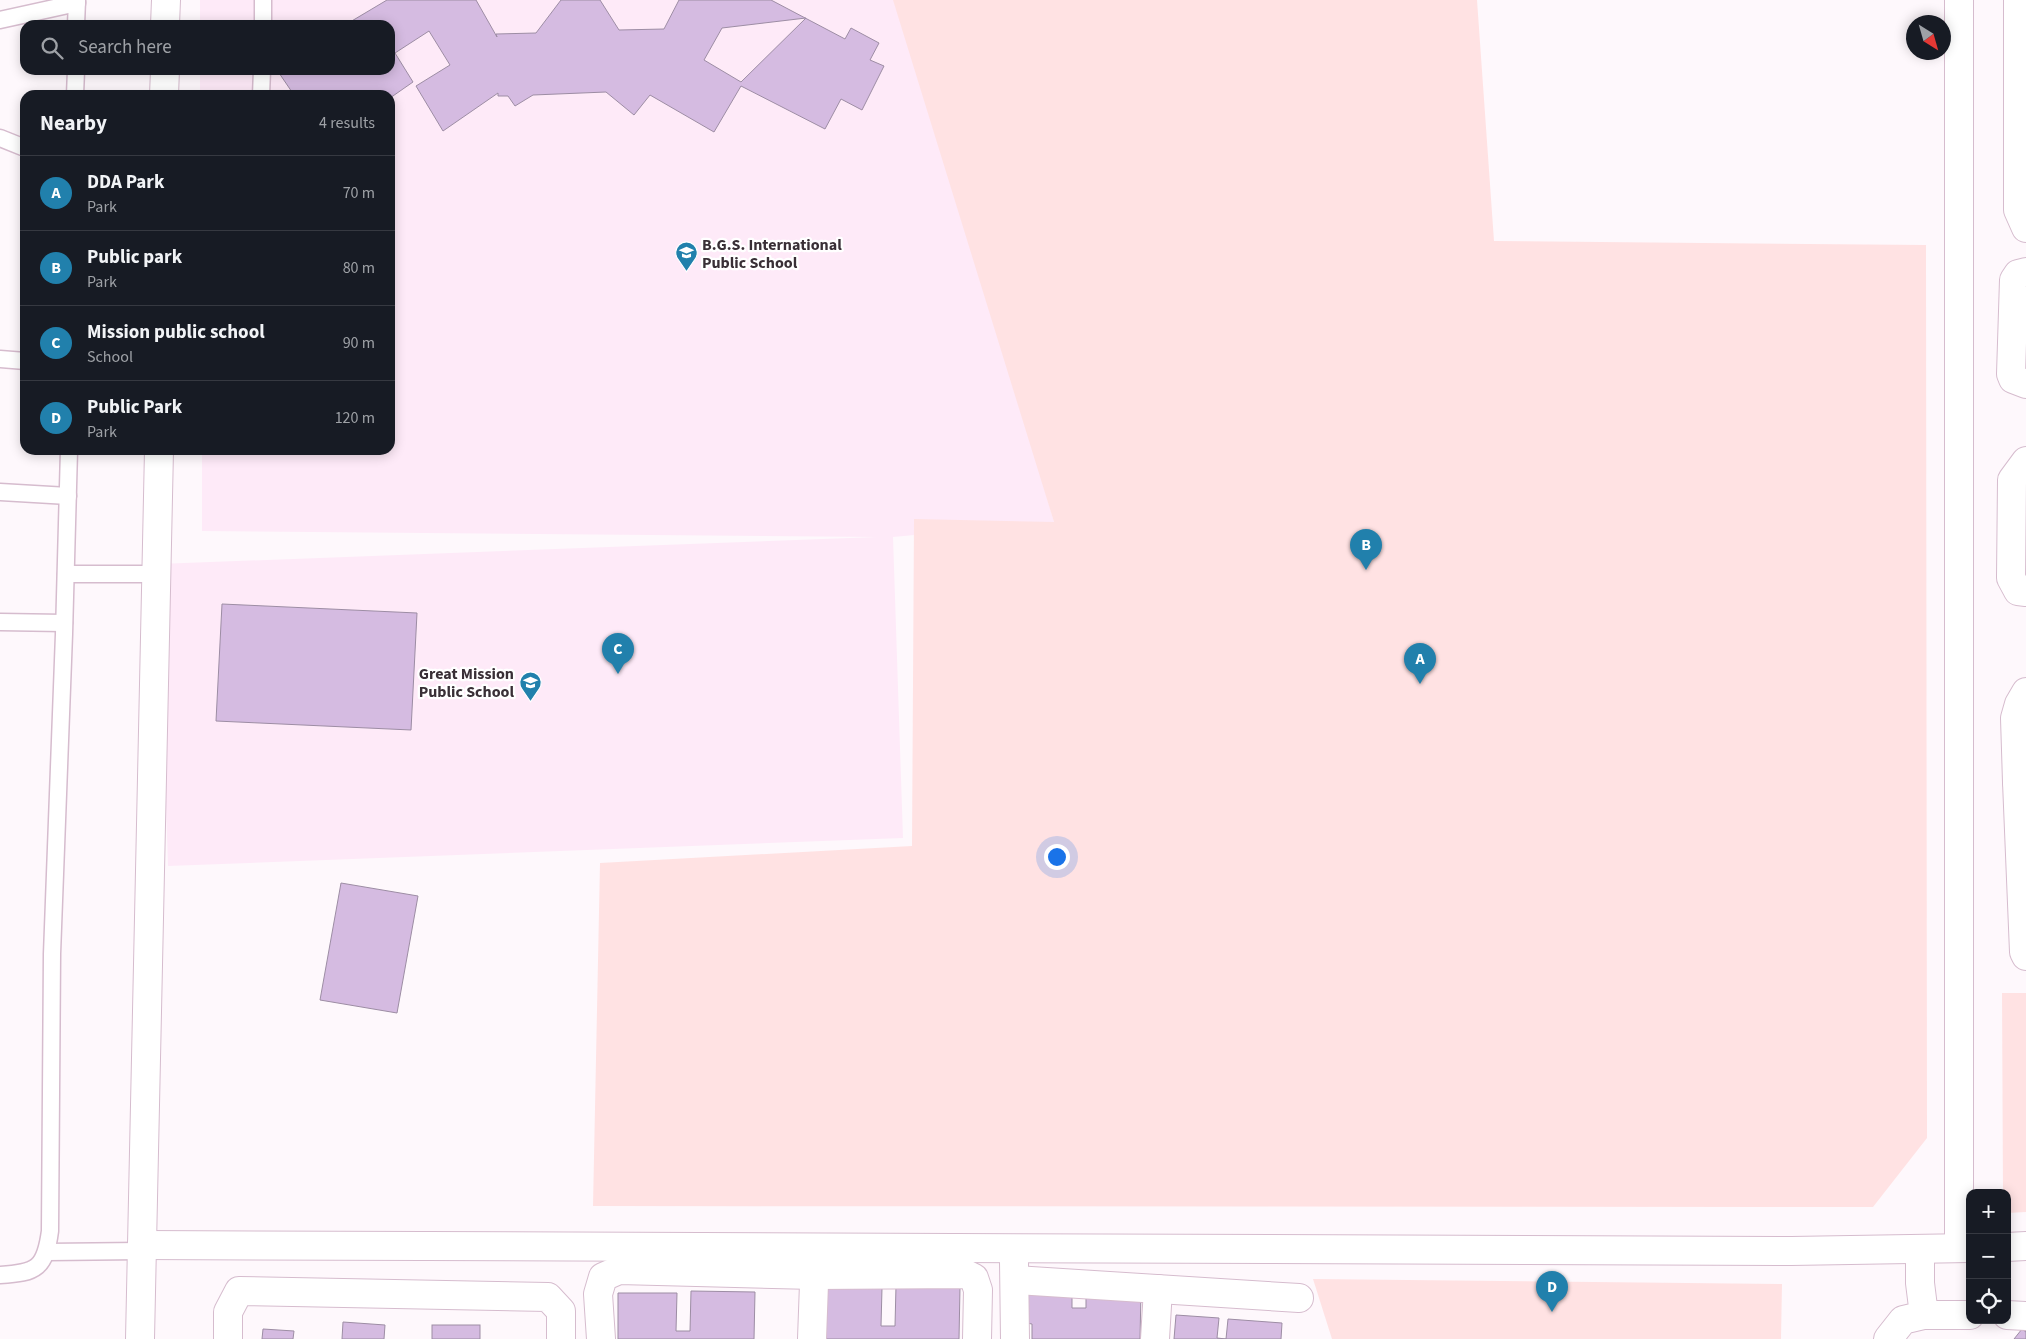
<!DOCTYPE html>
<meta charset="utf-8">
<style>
body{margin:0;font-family:"Source Sans 3",sans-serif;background:#242831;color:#f1f3f6}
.controls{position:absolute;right:15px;bottom:15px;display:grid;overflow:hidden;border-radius:10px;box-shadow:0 2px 12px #0003}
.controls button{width:45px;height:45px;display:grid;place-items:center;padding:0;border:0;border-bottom:1px solid #363941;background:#171b24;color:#f1f3f6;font:25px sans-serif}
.compass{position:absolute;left:1906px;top:15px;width:45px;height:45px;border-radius:50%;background:#171b24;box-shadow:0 2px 12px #0003;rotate:143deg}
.you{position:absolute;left:1056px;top:856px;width:18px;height:18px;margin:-12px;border:4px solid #fff;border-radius:50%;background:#1a73e8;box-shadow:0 0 0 8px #1a73e833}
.badge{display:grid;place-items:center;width:32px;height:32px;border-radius:50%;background:#2180ac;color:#fff;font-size:16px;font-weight:700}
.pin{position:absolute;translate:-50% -41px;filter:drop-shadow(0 1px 2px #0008)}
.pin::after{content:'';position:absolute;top:26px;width:18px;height:15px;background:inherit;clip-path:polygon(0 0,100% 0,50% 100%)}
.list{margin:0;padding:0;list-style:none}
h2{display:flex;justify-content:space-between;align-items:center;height:65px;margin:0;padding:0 20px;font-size:21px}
h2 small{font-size:16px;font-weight:400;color:#9ea1a6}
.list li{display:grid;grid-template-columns:32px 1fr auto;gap:15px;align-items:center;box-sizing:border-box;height:75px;padding:0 20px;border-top:1px solid #363941}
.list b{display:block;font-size:19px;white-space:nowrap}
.list p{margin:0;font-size:16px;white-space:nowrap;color:#9ea1a6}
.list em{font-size:16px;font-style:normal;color:#9ea1a6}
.icon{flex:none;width:28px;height:28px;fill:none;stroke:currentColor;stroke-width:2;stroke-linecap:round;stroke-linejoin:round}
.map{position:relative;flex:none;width:2026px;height:1339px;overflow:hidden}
.search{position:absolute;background:#171b24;box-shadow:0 2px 12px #0003;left:20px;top:20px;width:375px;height:55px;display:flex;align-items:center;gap:12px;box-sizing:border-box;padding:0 18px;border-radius:15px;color:#9ea1a6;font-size:19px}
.panel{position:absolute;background:#171b24;box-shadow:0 2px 12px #0003;left:20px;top:90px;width:375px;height:365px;border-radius:15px}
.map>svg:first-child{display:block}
.built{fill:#feeaf8}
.green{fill:#ffe2e3}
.building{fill:#d5bbe1;stroke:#9d8da4;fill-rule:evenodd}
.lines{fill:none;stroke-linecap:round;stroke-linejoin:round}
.lane-casing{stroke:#d6bcce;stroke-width:19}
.street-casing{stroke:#d6bcce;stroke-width:30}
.lane{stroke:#fff;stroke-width:16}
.street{stroke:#fff;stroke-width:28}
.labels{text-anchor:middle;stroke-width:4.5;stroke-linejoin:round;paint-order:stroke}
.poi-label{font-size:16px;font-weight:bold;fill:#392f36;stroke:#fff;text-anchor:start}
</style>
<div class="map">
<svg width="2026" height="1339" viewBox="0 0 2026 1339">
<rect width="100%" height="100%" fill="#fef8fc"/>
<polygon class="built" points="200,0 904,0 1054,522 893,537 903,838 168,866 158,564 877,537 202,531 202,450 390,450 390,95 200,95 200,70 390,70 390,25 200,25"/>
<g class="green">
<polygon points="893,0 1477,0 1494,241 1926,245 1927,1138 1873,1207 593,1206 600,863 912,846 914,519 1054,522"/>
<polygon points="2002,993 2026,993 2026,1212 2007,1213 2007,1193 2003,1193"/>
<polygon points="1313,1279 1782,1284 1781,1339 1332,1339"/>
</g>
<g class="building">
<path d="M 387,0 L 476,0 L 497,37 L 496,34 L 536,33 L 561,0 L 600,0 L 619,30 L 664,29 L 679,0 L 771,0 L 845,39 L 851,28 L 879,43 L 870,60 L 884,66 L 862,110 L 841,99 L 825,129 L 741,86 L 714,132 L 650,95 L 634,115 L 606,92 L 533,95 L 515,106 L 508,96 L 498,96 L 498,93 L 443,131 L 416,86 L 450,65 L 429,31 L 395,53 L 413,82 L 390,98 L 390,95 L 317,95 L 315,93 L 312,95 L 294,95 L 277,70 L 390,70 L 390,25 L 345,25 ZM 806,18 L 741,82 L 704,60 L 722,28 Z"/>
<polygon points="222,604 417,613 411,730 216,721"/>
<polygon points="341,883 418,896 397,1013 320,1000"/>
<polygon points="896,1286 960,1287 959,1339 823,1339 823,1288 882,1288 881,1326 895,1326"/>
<polygon points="1027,1290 1072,1291 1072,1308 1086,1308 1086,1291 1141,1291 1140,1339 1032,1339 1032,1324 1026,1323"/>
<polygon points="691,1291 755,1292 754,1339 618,1339 618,1293 677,1293 676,1331 690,1331"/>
<polygon points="1176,1315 1219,1318 1217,1338 1226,1339 1228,1319 1282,1323 1281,1339 1174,1339"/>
<polygon points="343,1322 385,1325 384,1339 342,1339"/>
<rect x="432" y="1325" width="48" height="14"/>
<polygon points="263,1329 294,1331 293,1339 262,1339"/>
<polygon points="2022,1329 2026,1332 2026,1339 2014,1339"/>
</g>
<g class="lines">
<defs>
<g id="lane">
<polyline points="0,20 77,3"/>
<polyline points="76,25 77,0"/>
<polyline points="263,25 263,0"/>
<polyline points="75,95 76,70"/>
<polyline points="261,95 262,70"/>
<polyline points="0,138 25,148"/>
<polyline points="0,359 25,361"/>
<polyline points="0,492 68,496"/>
<polyline points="66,574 156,574"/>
<polyline points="0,622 64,623"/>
<polyline points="47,1252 141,1251"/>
<path d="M 0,1275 C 37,1273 45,1268 50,1231 L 52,954 L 64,634 L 69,450"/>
</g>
<g id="street">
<polyline points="2018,0 2018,210 2026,228"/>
<polyline points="165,25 166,0"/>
<polyline points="164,95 165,70"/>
<polyline points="2026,272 2018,274 2014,280 2011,374 2013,379 2026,384"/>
<polyline points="2026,461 2012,480 2011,578 2018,591 2026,592"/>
<polyline points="2026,692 2019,704 2015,718 2017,782 2026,782"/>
<polyline points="2017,782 2024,952 2026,956"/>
<polyline points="142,1245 1791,1251 1970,1248"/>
<polyline points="2007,1247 2026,1246"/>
<polyline points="1959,1248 1959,0"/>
<polyline points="1014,1261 1015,1339"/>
<polyline points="1015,1280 1299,1298"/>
<polyline points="1924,1315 1970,1315"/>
<polyline points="2007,1315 2026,1316"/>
<polyline points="140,1339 159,450"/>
<polyline points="228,1339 228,1312 239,1291 548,1297 561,1311 561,1339"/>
<polyline points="601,1339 598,1294 603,1277 619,1270 814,1275 966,1274 974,1278 978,1290 977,1339"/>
<polyline points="812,1339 815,1256"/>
<polyline points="1155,1339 1158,1289"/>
<polyline points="1888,1339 1903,1320 1924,1315 1920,1283 1920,1249"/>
</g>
</defs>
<use href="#lane" class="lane-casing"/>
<use href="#street" class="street-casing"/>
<use href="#lane" class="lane"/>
<use href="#street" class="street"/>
</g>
<defs>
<symbol id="school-pin" viewBox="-11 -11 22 30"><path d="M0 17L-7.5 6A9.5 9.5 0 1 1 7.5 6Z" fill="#2180ac" stroke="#fff"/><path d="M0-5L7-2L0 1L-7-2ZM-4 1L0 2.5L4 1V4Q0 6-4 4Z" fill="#fff"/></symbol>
</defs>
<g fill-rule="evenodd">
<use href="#school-pin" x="674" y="240" width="25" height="34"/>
<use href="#school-pin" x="518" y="670" width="25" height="34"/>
</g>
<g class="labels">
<g class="poi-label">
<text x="702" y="250">B.G.S. International<tspan x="702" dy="18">Public School</tspan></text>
<text x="514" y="679" text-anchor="end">Great Mission<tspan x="514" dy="18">Public School</tspan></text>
</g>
</g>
</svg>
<div class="controls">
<button>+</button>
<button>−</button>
<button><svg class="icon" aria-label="locate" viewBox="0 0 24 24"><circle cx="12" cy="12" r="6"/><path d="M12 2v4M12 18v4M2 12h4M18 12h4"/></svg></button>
</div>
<svg class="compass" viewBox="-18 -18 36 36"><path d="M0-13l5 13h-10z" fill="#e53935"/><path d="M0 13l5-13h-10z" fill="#9ea1a6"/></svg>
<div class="you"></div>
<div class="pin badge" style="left:1420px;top:684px">A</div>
<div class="pin badge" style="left:1366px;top:570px">B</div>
<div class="pin badge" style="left:618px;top:674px">C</div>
<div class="pin badge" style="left:1552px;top:1312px">D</div>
<div class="search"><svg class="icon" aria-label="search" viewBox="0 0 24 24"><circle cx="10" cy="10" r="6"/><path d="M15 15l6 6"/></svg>Search here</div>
<section class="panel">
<h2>Nearby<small>4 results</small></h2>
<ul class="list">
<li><span class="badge">A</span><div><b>DDA Park</b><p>Park</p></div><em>70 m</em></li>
<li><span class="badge">B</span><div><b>Public park</b><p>Park</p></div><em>80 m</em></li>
<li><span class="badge">C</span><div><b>Mission public school</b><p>School</p></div><em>90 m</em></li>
<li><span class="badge">D</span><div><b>Public Park</b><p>Park</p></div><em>120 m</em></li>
</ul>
</section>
</div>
